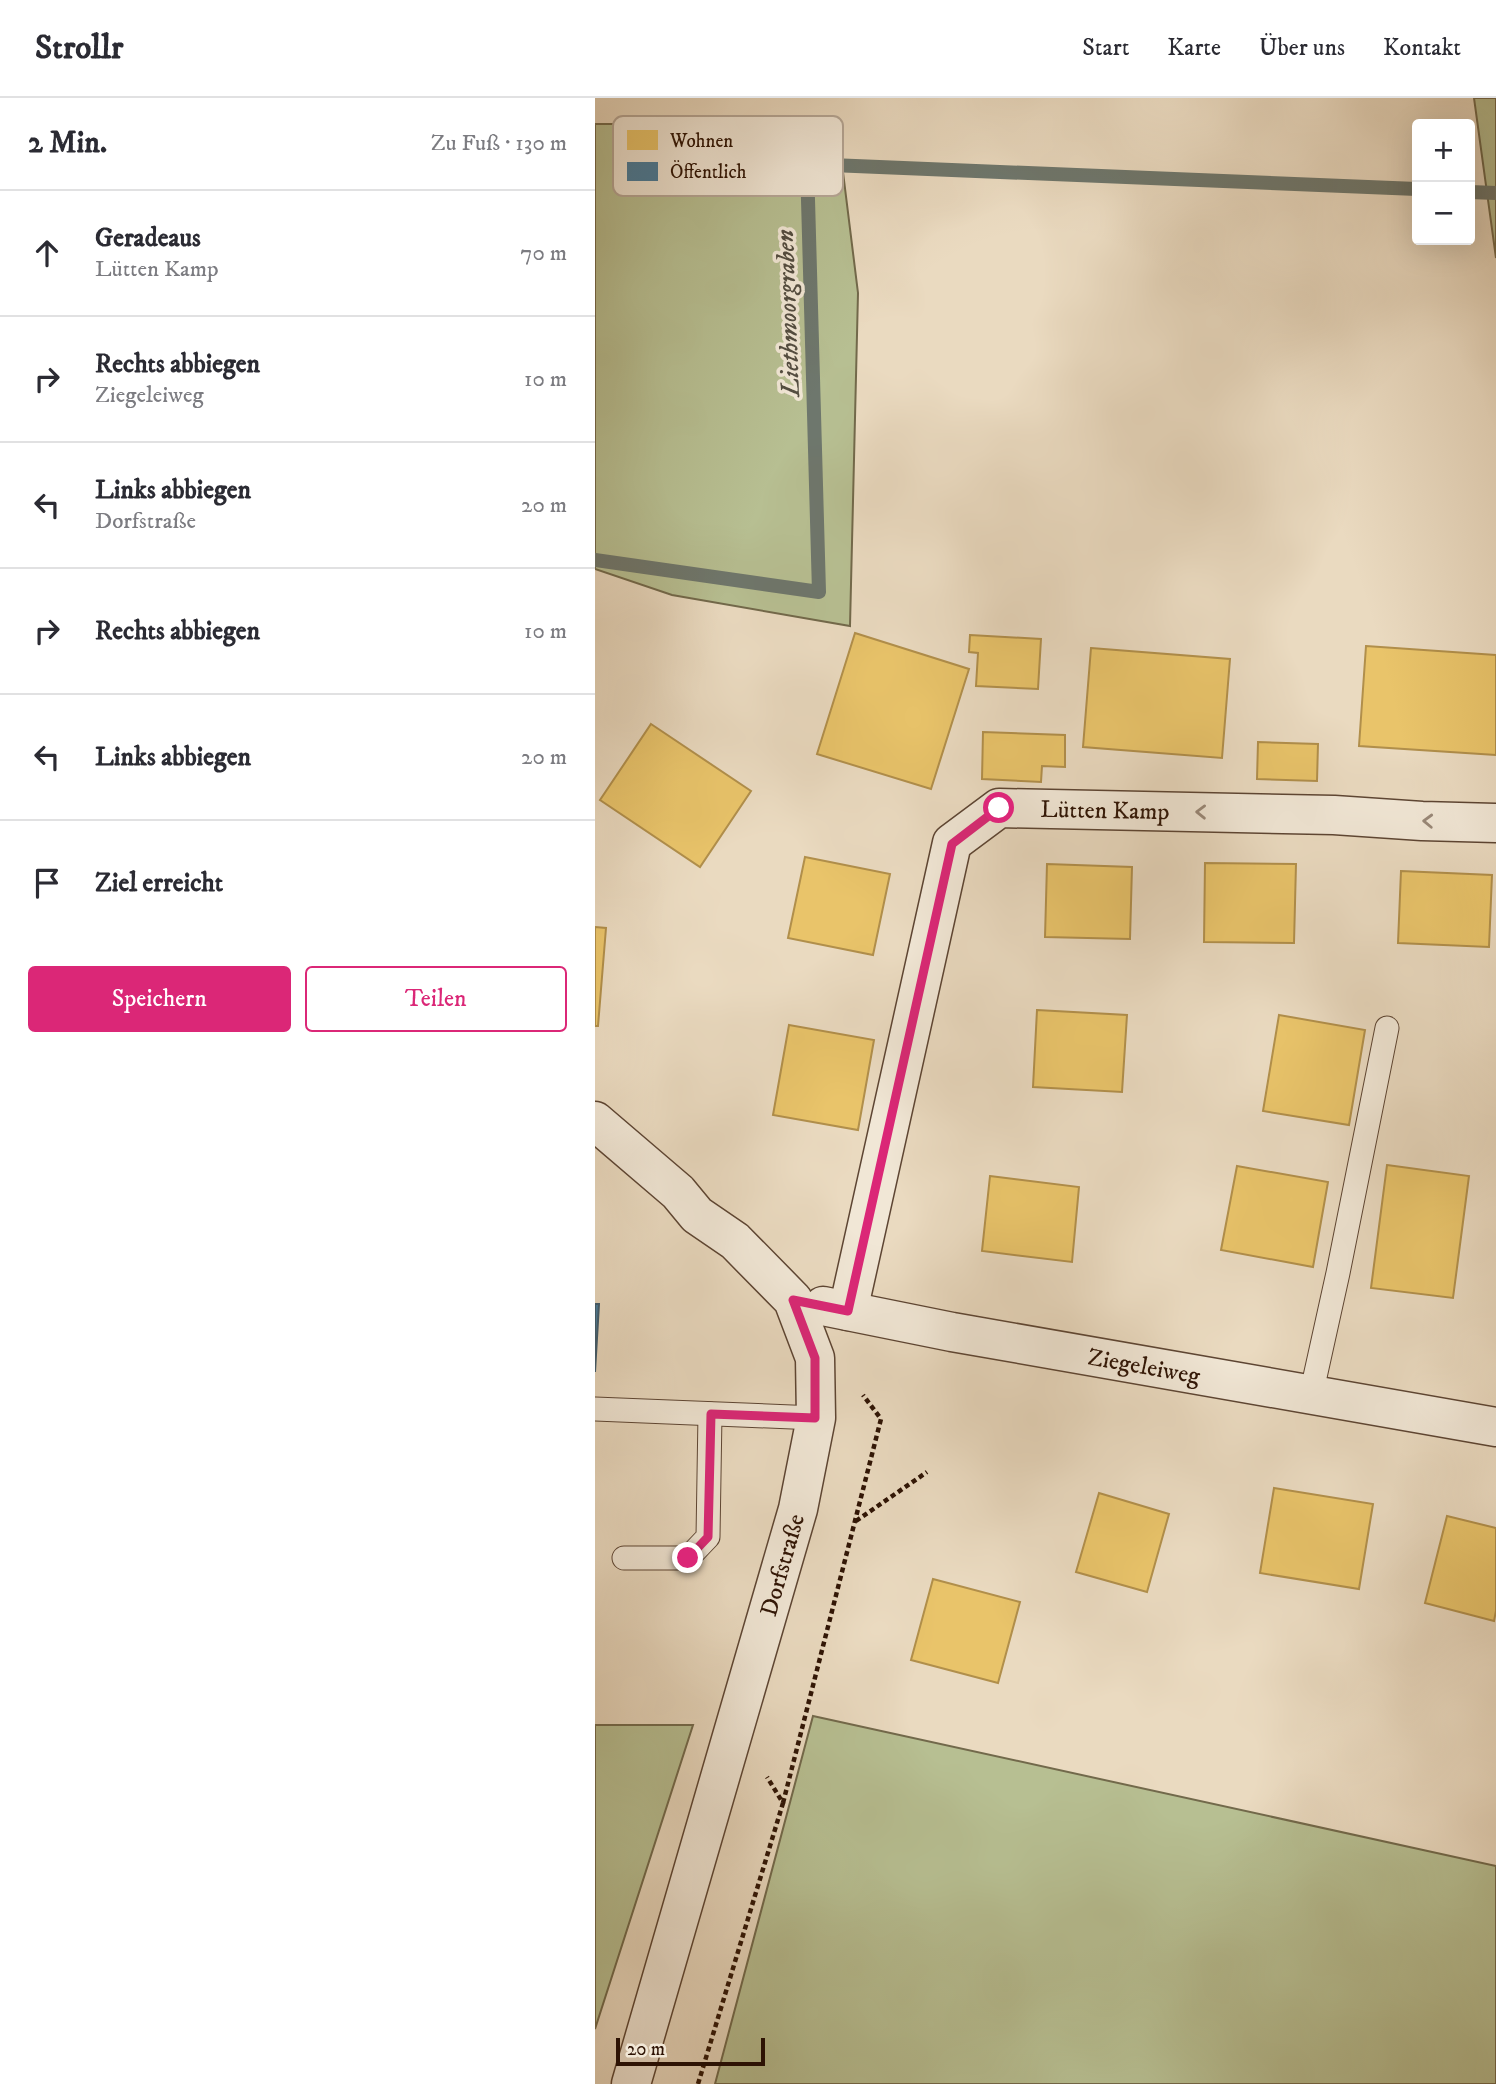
<!DOCTYPE html>
<html lang="de">
<meta charset="utf-8">
<style>
body{margin:0;font-family:"IM FELL DW Pica",serif;background:#f7f7f7;color:#2b2b33}
.controls{position:absolute;right:21px;top:21px;display:grid;overflow:hidden;border-radius:7px;box-shadow:0 7px 28px #0002}
.controls button{width:63px;height:63px;display:grid;place-items:center;padding:0;border:0;border-bottom:2px solid #e1e1e2;background:#fff;color:#2b2b33;font:35px sans-serif}
.scale{position:absolute;left:21px;bottom:18px;width:149px;box-sizing:border-box;padding-left:7px;border:4px solid #2e1304;border-top:0;font-size:19px;line-height:24px;white-space:nowrap;color:#2e1304;-webkit-text-stroke:5px #f1e7d6;paint-order:stroke}
.stop{position:absolute;width:21px;height:21px;margin:-16px;border:5px solid #db2777;border-radius:50%;background:#fff}
.stop.end{background:#db2777;border-color:#fff;box-shadow:0 2px 7px #0008}
.list{margin:0;padding:0;list-style:none}
h2{display:flex;justify-content:space-between;align-items:center;height:91px;margin:0;padding:0 28px;font-size:30px}
h2 small{font-size:23px;font-weight:400;color:#7c7c81}
.list li{display:grid;grid-template-columns:46px 1fr auto;gap:21px;align-items:center;box-sizing:border-box;height:126px;padding:0 28px;border-top:2px solid #e1e1e2}
.list b{display:block;font-size:26px;white-space:nowrap}
.list p{margin:0;font-size:23px;white-space:nowrap;color:#7c7c81}
.list em{font-size:23px;font-style:normal;color:#7c7c81}
.actions{display:flex;gap:14px;padding:21px 28px}
.actions a{flex:1;padding:16px 0;border:2px solid #db2777;border-radius:7px;text-align:center;font-size:24px;color:#db2777}
.actions .main{background:#db2777;color:#fff}
.icon{flex:none;width:38px;height:38px;fill:none;stroke:currentColor;stroke-width:2;stroke-linecap:round;stroke-linejoin:round}
.map{position:relative;flex:none;width:901px;height:1986px;overflow:hidden}
header{display:flex;align-items:center;gap:42px;box-sizing:border-box;height:98px;padding:0 35px;background:#fff;border-bottom:2px solid #e1e1e2}
header strong{font-size:33px}
nav{display:flex;gap:38px;margin-inline-start:auto;font-size:24px}
main{display:flex}
aside{flex:1;background:#fff}
.map>svg:first-child{display:block}
.green{fill:#b7bf92;stroke:#72694b;stroke-width:2}
.homes{fill:#e9c46a;stroke:#b18f4b;stroke-width:2}
.public{fill:#457b9d;stroke:#3e5c6f;stroke-width:2}
.lines{fill:none;stroke-linecap:round;stroke-linejoin:round}
.stream{stroke:#6e776d;stroke-width:14}
.service-casing{stroke:#5d4533;stroke-width:25}
.minor-casing{stroke:#5d4533;stroke-width:41}
.path{stroke:#2e1304;stroke-width:4.5;stroke-dasharray:5 3.5;stroke-linecap:butt}
.service{stroke:#f1e7d6;stroke-width:23}
.minor{stroke:#f1e7d6;stroke-width:38}
.oneway{stroke:#998878}
.route{stroke:#db2777;stroke-width:9}
.labels{text-anchor:middle;stroke-width:7;stroke-linejoin:round;paint-order:stroke}
.street-label{font-size:24px;fill:#2e1304;stroke:#f1e7d6}
.water-label{font-size:26px;font-style:italic;fill:#534d41;stroke:#f1e7d6}
.key{fill:#f1e7d6;stroke:#b6a797;stroke-width:2}
.key-label{font-size:19px;fill:#2e1304}
</style>
<header>
<strong>Strollr</strong>
<nav><a>Start</a><a>Karte</a><a>Über uns</a><a>Kontakt</a></nav>
</header>
<main>
<aside>
<h2>2 Min.<small>Zu Fuß · 130 m</small></h2>
<ul class="list">
<li><svg class="icon" aria-label="ahead" viewBox="0 0 24 24"><path d="M12 20V5M6 11l6-6 6 6"/></svg><div><b>Geradeaus</b><p>Lütten Kamp</p></div><em>70 m</em></li>
<li><svg class="icon" aria-label="right" viewBox="0 0 24 24"><path d="M7 20v-9h11M14 6l5 5-5 5"/></svg><div><b>Rechts abbiegen</b><p>Ziegeleiweg</p></div><em>10 m</em></li>
<li><svg class="icon" aria-label="left" viewBox="0 0 24 24"><path d="M17 20v-9H6M10 6l-5 5 5 5"/></svg><div><b>Links abbiegen</b><p>Dorfstraße</p></div><em>20 m</em></li>
<li><svg class="icon" aria-label="right" viewBox="0 0 24 24"><path d="M7 20v-9h11M14 6l5 5-5 5"/></svg><div><b>Rechts abbiegen</b></div><em>10 m</em></li>
<li><svg class="icon" aria-label="left" viewBox="0 0 24 24"><path d="M17 20v-9H6M10 6l-5 5 5 5"/></svg><div><b>Links abbiegen</b></div><em>20 m</em></li>
<li><svg class="icon" aria-label="arrive" viewBox="0 0 24 24"><path d="M6 21V4h12l-3 4 3 4H6"/></svg><div><b>Ziel erreicht</b></div></li>
</ul>
<div class="actions"><a class="main">Speichern</a><a>Teilen</a></div>
</aside>
<div class="map">
<svg width="901" height="1986" viewBox="0 0 901 1986">
<rect width="100%" height="100%" fill="#eadac0"/>
<filter id="stains"><feTurbulence type="fractalNoise" baseFrequency=".00286" numOctaves="4"/><feColorMatrix values="0 0 0 0 .2 0 0 0 0 .09 0 0 0 0 .02 0 0 0 .5 -.17"/></filter>
<radialGradient id="worn" r=".72"><stop offset=".6" stop-color="#630" stop-opacity="0"/><stop offset="1" stop-color="#630" stop-opacity=".3"/></radialGradient>
<g class="green">
<polygon points="879,0 901,0 901,160"/>
<polygon points="0,26 242,26 263,195 255,528 77,497 0,471"/>
<polygon points="218,1618 901,1768 901,1986 120,1986"/>
<polygon points="0,1627 98,1627 0,1931"/>
</g>
<g class="homes">
<polygon points="260,535 374,571 336,691 222,656"/>
<polygon points="375,537 446,541 443,591 381,588 383,555 374,554"/>
<polygon points="771,548 901,557 901,657 764,648"/>
<polygon points="496,550 635,561 627,660 488,649"/>
<polygon points="56,626 156,693 105,769 5,702"/>
<polygon points="388,634 470,637 470,669 447,668 446,684 387,681"/>
<polygon points="663,644 723,646 722,683 662,681"/>
<polygon points="210,759 295,776 278,857 193,840"/>
<polygon points="610,765 701,766 699,845 609,844"/>
<polygon points="452,766 537,769 535,841 450,839"/>
<polygon points="806,773 897,777 894,849 803,845"/>
<polygon points="0,829 11,830 3,928 0,928"/>
<polygon points="442,912 532,917 527,994 438,989"/>
<polygon points="684,917 770,932 754,1027 668,1013"/>
<polygon points="194,927 279,942 263,1032 178,1017"/>
<polygon points="792,1067 874,1078 858,1200 776,1190"/>
<polygon points="642,1068 733,1084 718,1169 626,1152"/>
<polygon points="395,1078 484,1089 477,1164 387,1153"/>
<polygon points="679,1390 778,1406 764,1491 665,1475"/>
<polygon points="504,1395 574,1416 552,1494 481,1474"/>
<polygon points="852,1418 901,1430 901,1513 899,1523 830,1505"/>
<polygon points="338,1481 425,1504 403,1585 316,1562"/>
</g>
<polygon class="public" points="0,1206 4,1206 0,1274"/>
<g class="lines">
<g class="stream">
<polyline points="875,94 901,95"/>
<polyline points="0,462 224,494 212,66 822,91"/>
</g>
<defs>
<g id="service">
<polyline points="716,1297 743,1175 792,930"/>
<polyline points="0,1311 221,1320"/>
<polyline points="29,1460 93,1460 113,1439 115,1316"/>
</g>
<g id="minor">
<polyline points="0,1023 83,1094 102,1117 140,1143 198,1202 220,1260 221,1320 203,1411 36,1986"/>
<polyline points="228,1208 357,1234 901,1329"/>
<polyline points="253,1213 357,745 404,710 739,717 827,723 901,725"/>
</g>
</defs>
<use href="#service" class="service-casing"/>
<use href="#minor" class="minor-casing"/>
<g class="path">
<polyline points="261,1423 332,1374"/>
<polyline points="188,1705 286,1321 268,1297"/>
<polyline points="103,1986 188,1705 172,1679"/>
</g>
<use href="#service" class="service"/>
<use href="#minor" class="minor"/>
</g>
<defs><path id="oneway-chevron" d="M-2-3.5L2.5 0L-2 3.5" fill="none" stroke-width="1.6" stroke-linecap="round" stroke-linejoin="round" transform="scale(1.75)"/></defs>
<g class="oneway">
<use href="#oneway-chevron" transform="translate(606 714) rotate(-179)"/>
<use href="#oneway-chevron" transform="translate(833 723) rotate(-178)"/>
</g>
<g class="lines">
<polyline class="route" points="93,1460 113,1439 116,1316 220,1320 220,1260 198,1202 253,1213 357,746 404,710"/>
</g>
<g class="labels">
<g class="street-label">
<text transform="translate(510 712) rotate(1)" y="8">Lütten Kamp</text>
<text transform="translate(549 1268) rotate(10)" y="8">Ziegeleiweg</text>
<text transform="translate(187 1467) rotate(-74)" y="8">Dorfstraße</text>
</g>
<g class="water-label">
<text transform="translate(192 215) rotate(-92)" y="9">Liethmoorgraben</text>
</g>
</g>
<rect x="18" y="18" width="230" height="80" rx="10" class="key"/>
<rect x="32" y="32" width="31" height="20" fill="#e9c46a"/>
<rect x="32" y="64" width="31" height="19" fill="#457b9d"/>
<g class="key-label">
<text x="75" y="49">Wohnen</text>
<text x="75" y="80">Öffentlich</text>
</g>
<rect width="100%" height="100%" filter="url(#stains)"/>
<rect width="100%" height="100%" fill="url(#worn)"/>
</svg>
<div class="controls">
<button>+</button>
<button>−</button>
</div>
<div class="scale">20 m</div>
<div class="stop" style="left:404px;top:710px"></div>
<div class="stop end" style="left:93px;top:1460px"></div>
</div>
</main>
